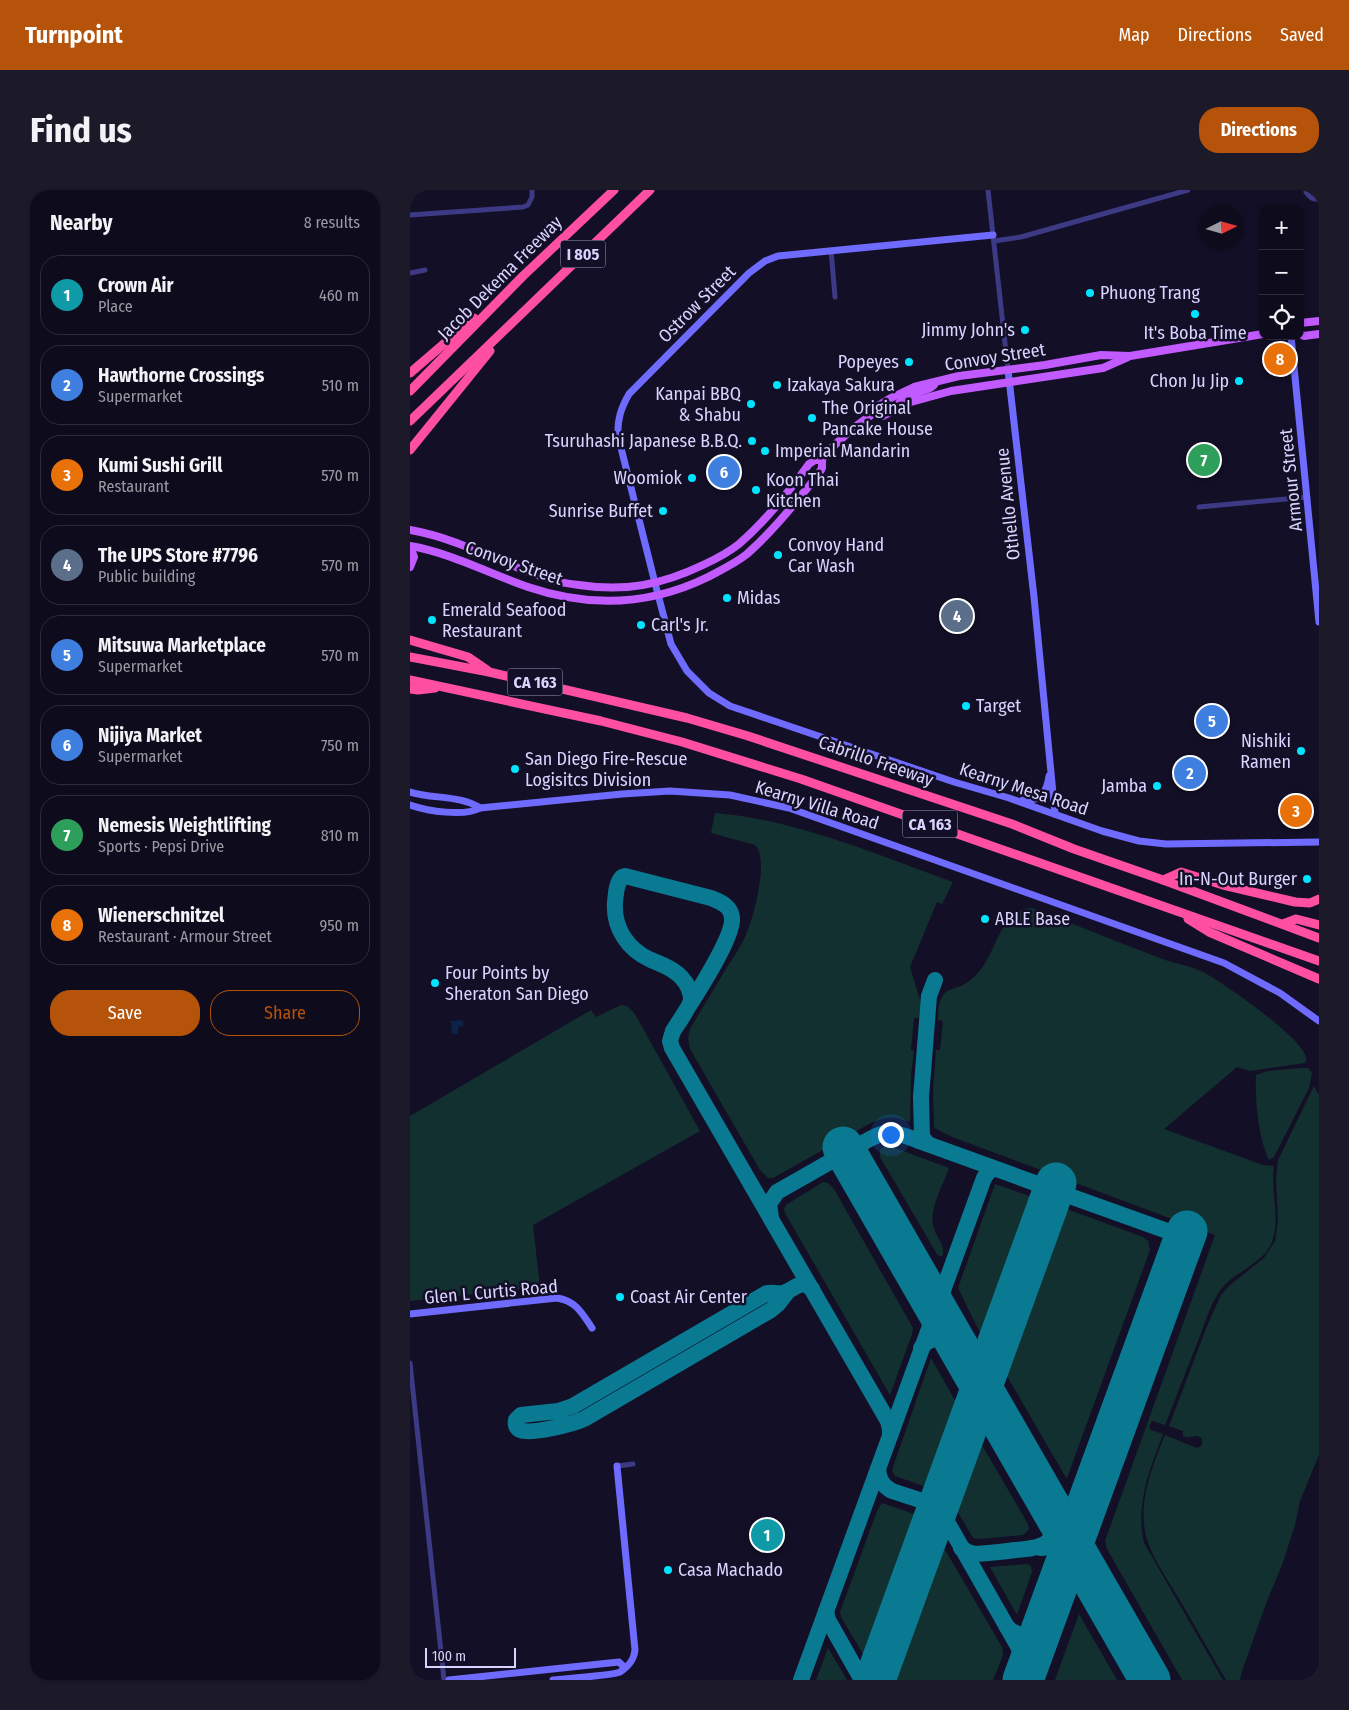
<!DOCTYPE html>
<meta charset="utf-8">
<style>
body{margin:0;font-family:"Fira Sans Condensed",sans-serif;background:#1c1929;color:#f1f3f6}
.controls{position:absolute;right:15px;top:15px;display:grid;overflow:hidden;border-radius:10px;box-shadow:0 1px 4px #0004}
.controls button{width:45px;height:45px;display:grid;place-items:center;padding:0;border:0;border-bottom:1px solid #2e2b3b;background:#0e0b1c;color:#f1f3f6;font:25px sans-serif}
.compass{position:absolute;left:789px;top:15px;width:45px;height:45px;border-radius:50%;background:#0e0b1c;box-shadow:0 1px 4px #0004;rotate:85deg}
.scale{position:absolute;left:15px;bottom:12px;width:91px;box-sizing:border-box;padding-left:5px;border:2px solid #d9d4ff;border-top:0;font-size:14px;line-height:18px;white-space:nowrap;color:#d9d4ff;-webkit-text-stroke:4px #130f26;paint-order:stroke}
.you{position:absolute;left:480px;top:944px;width:18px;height:18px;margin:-12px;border:4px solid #fff;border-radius:50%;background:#1a73e8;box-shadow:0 0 0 8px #1a73e833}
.badge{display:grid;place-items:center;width:32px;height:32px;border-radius:50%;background:#b45309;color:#fff;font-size:16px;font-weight:700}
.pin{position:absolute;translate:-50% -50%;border:2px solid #fff;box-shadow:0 1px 5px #0006}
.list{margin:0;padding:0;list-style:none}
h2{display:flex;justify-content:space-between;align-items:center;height:65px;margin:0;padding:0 20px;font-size:21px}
h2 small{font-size:16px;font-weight:400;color:#9b9ba3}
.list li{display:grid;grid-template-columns:32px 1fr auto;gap:15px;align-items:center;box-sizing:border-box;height:80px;margin:0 10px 10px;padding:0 10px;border:1px solid #2e2b3b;border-radius:20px}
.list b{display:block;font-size:19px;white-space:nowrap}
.list p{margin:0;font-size:16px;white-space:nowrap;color:#9b9ba3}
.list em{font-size:16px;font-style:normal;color:#9b9ba3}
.actions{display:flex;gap:10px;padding:15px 20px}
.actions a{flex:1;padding:11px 0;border:1px solid #b45309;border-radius:20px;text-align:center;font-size:18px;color:#b45309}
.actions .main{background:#b45309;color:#fff}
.icon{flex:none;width:28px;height:28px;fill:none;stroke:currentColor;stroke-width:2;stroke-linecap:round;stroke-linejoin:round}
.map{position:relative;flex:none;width:909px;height:1490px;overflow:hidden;border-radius:20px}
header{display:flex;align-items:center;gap:30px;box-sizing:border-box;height:70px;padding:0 25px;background:#b45309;color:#fff}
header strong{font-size:24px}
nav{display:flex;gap:28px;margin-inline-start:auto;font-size:18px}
.intro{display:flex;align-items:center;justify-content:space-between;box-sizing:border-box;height:120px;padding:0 30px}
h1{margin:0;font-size:35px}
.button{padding:12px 22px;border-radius:20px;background:#b45309;color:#fff;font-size:18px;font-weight:700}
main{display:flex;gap:30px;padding:0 30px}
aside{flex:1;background:#0e0b1c;border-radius:20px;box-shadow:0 1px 4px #0004}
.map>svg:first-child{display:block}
.green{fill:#12302f}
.water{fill:#0c2248}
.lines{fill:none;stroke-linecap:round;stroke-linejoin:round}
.taxiway{stroke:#0a7a92;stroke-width:16}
.runway{stroke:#0a7a92;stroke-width:41}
.street{stroke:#3d3a85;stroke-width:5}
.secondary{stroke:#6f6bff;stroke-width:7}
.primary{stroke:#c25bff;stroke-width:8}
.highway{stroke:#ff4fa3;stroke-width:9}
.poi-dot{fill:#00e5ff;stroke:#130f26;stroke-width:2}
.labels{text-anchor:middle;stroke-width:5;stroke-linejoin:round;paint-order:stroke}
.shield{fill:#130f26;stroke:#9e99be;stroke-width:1}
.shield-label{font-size:16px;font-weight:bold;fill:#d9d4ff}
.street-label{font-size:18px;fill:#d9d4ff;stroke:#130f26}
.poi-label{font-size:18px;fill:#d9d4ff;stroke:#130f26;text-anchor:start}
</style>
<header>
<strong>Turnpoint</strong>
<nav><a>Map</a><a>Directions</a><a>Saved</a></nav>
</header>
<div class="intro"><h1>Find us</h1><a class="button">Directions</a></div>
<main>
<aside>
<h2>Nearby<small>8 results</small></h2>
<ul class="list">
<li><span class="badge" style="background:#0f9aa8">1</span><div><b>Crown Air</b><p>Place</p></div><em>460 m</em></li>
<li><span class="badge" style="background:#3f7fe0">2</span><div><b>Hawthorne Crossings</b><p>Supermarket</p></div><em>510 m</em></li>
<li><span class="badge" style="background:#e8710a">3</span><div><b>Kumi Sushi Grill</b><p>Restaurant</p></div><em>570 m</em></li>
<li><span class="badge" style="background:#5c6f8a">4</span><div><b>The UPS Store #7796</b><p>Public building</p></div><em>570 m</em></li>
<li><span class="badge" style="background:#3f7fe0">5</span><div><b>Mitsuwa Marketplace</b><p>Supermarket</p></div><em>570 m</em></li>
<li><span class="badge" style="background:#3f7fe0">6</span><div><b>Nijiya Market</b><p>Supermarket</p></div><em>750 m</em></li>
<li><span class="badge" style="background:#2e9e5b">7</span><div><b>Nemesis Weightlifting</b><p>Sports · Pepsi Drive</p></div><em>810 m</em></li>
<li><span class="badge" style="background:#e8710a">8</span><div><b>Wienerschnitzel</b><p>Restaurant · Armour Street</p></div><em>950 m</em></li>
</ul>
<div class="actions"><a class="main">Save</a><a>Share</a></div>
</aside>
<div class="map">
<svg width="909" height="1490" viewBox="0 0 909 1490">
<rect width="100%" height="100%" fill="#130f26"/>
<g class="green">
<path d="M 305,623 C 388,630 465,664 543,692 L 532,714 L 527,712 L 500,777 L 511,813 L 509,828 L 504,828 L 501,860 L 504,861 L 501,885 L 500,932 C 482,926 476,926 459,934 L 363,988 L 358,988 L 350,980 L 280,859 C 278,850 277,846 281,837 C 293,817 305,797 317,777 C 323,768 330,758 335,747 C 343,730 360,669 345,655 L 301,643 Z"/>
<path d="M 622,718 C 638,722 653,730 668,736 C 696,747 723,758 750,768 C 764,774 780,775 793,782 C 808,789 909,858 895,873 L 840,881 L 827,877 L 754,939 L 853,975 L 864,976 C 860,1001 871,1028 862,1052 C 853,1074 826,1081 812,1098 C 801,1112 796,1130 790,1146 C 778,1176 767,1205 755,1235 L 742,1231 L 739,1237 L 741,1240 L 753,1244 C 740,1279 725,1315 734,1353 L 813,1490 L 772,1490 L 697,1359 L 695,1351 L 805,1045 L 542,947 L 526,939 L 524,937 L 523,901 L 526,860 L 530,860 L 533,831 L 528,830 C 528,823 528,813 532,807 C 537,799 543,799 551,796 C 561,791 569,783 574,775 C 587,755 594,718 622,718 Z"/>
<polygon points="211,815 217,816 225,824 290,941 123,1035 130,1097 0,1111 0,926 181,820 186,827"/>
<path d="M 893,878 L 898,878 L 902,883 L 899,898 L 864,967 L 859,970 C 848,948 845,909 846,885 L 857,881 Z"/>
<path d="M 904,896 L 909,905 L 909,1265 L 890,1311 L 885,1335 L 872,1375 L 857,1411 L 832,1481 L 830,1490 L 816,1490 C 800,1462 784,1435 768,1407 C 755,1385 736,1360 734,1334 C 731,1304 744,1272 755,1245 L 787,1258 L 792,1255 L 792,1249 C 787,1243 782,1248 775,1247 L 773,1246 L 773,1241 L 759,1236 L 797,1136 L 811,1105 L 820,1095 L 854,1068 L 865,1051 L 868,1032 L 866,988 L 868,970 Z"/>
<path d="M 480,956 L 539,978 C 533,995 520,1017 523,1035 C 525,1046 535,1053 533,1065 L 531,1067 L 527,1064 L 470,967 L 470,960 L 474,957 Z"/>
<polygon points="413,992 418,993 424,999 503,1138 502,1144 480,1205 375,1023 374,1019 376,1015"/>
<polygon points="585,994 619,1006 622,1010 578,1139 574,1145 570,1143 548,1098"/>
<polygon points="654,1018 733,1047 738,1051 740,1060 657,1288 655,1286 597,1186 596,1179 651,1021"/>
<polygon points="521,1168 547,1214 519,1298 485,1286 482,1280"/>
<polygon points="569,1250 618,1334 619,1339 613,1345 569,1349 563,1348 546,1319 546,1314"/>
<polygon points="472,1313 504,1324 506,1329 456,1469 431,1427 430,1422 467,1321"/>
<polygon points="531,1353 592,1457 593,1465 583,1490 482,1490"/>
<polygon points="617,1374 621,1376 622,1382 607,1425 580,1377"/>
<polygon points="669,1424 707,1490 645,1490"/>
<polygon points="418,1458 437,1490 406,1490"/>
</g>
<polygon class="water" points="52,830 54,834 53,836 48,837 48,844 42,844 41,831"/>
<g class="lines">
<g class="taxiway">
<path d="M 215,686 L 301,708 C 311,712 321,716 322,728 C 324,750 276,820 263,841 C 268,834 281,816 281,808 C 281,804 279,800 278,797 C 271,782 256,776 241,770 C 218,760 203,738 205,712 C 206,703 206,694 212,687 Z"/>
<polyline points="263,841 260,851 262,858 478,1231 480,1239 480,1245"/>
<polyline points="509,951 636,997 639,1004 639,1012"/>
<polyline points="518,954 512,947 511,907 519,806 525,790"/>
<polyline points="639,1012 647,1004 654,1004 774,1047"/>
<path d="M 361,1028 L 359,1014 L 367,1002 L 425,969 L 434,969 L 445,978 L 442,969 L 444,959 C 448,955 453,953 458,950 C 479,938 488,943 509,951"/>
<path d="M 378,1101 L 368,1114 L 361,1120 L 174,1229 C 163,1234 121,1245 110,1240 C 106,1238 105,1234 106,1230 L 111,1225 L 148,1221 L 163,1216 L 357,1103 C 362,1102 367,1104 373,1103 C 384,1100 391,1088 402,1099"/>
<path d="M 511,1158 C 523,1143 539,1149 550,1161"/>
<path d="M 468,1279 C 469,1290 473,1296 482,1301 L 528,1316 L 609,1458 L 613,1477 L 612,1490"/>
<path d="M 551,1358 L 560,1363 L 566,1364 C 579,1363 592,1362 605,1360 C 632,1358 649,1355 643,1323"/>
<path d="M 631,1358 C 653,1356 664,1345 673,1325"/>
<polyline points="416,1421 418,1430 452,1490"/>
<path d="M 597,1437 C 611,1450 625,1447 635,1431"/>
<polyline points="447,1480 453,1484 461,1484 471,1473"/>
<polyline points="391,1490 574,988 579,981 584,979"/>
</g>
<g class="runway">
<polyline points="433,957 740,1490"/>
<polyline points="465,1490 646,993"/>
<polyline points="613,1490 777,1041"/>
</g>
<g class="street">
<polyline points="578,0 598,180"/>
<path d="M 896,2 C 899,7 903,10 909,9"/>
<polyline points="0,25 113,17 118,15 122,7 122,0"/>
<polyline points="584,51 611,47 778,0"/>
<polyline points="421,60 425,107"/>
<polyline points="0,83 15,80"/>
<polyline points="789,317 898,307"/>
<polyline points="0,1173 34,1490"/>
<polyline points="207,1276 223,1274"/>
</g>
<g class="secondary">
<path d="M 583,45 L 368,66 L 355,71 L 339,83 L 219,204 C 211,218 207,230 208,246 L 245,393 L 261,454 L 277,481 L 299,503 L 320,516 L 544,592 L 599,608 L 692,641 L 729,651 L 756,654 L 909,652"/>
<polyline points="881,146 909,432"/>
<polyline points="598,180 624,407 645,624"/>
<path d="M 0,602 C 22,609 51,605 70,618"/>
<path d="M 613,610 C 630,612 637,602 639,586"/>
<path d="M 0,615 C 18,621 54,627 70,618 L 212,604 L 260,601 L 320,605 L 379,618 L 814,773 L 870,803 L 909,831"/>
<path d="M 0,1124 L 147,1108 C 166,1111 172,1123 182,1138"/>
<polyline points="39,1490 209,1472 214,1477"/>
<path d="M 143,1490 C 153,1489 205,1485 210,1482 C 219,1476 224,1470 225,1460 L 207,1276"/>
</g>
<g class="primary">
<polyline points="890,133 909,131"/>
<polyline points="890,144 894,146 909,144"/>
<path d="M 487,220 C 488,205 508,203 520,198 L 524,195"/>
<polyline points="464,223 473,226 501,212 541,201 693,178 718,167"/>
<path d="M 0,340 C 52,349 96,377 146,391 C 153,393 161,394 169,395 C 215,402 251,395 293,375 C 306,369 319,362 329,354 C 356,331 378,303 399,274 L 405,270 L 412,270"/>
<path d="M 0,356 C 41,363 78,383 118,397 C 180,418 239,416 298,387 C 311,380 326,373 337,364 C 364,340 385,313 408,285 L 412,278 L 412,270 L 415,264 L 442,239 L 464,223 L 468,216 L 481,208 L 504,197 L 549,186 L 635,175 L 691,165 L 720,166 L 853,144"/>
<polyline points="0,357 4,367 0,377"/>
</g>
<g class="highway">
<polyline points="0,183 64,128"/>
<polyline points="0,201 113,86 204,0"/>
<polyline points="0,231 240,0"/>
<polyline points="0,260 80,161"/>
<polyline points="0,450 58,467 77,480"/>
<polyline points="0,467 79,482 277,528 338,546 602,634 664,659 753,690 909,748"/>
<polyline points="0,490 191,531 272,552 391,589 909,771"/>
<polyline points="0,499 8,500 25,498"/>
<polyline points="753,690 771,682 813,695 885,712 900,713 909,709"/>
<polyline points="778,729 799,742 909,789"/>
<polyline points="873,734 886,729 909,735"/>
</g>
</g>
<g class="poi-dot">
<circle cx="680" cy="103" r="5"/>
<circle cx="785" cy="124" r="5"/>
<circle cx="615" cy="140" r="5"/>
<circle cx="499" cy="172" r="5"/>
<circle cx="829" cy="191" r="5"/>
<circle cx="367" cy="195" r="5"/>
<circle cx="341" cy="214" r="5"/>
<circle cx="402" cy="228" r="5"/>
<circle cx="342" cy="251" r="5"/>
<circle cx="355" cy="261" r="5"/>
<circle cx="282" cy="288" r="5"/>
<circle cx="346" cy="300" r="5"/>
<circle cx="253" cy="321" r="5"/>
<circle cx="368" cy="365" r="5"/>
<circle cx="317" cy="408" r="5"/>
<circle cx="22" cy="430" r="5"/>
<circle cx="231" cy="435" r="5"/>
<circle cx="556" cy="516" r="5"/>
<circle cx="891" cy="561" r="5"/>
<circle cx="105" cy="579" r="5"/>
<circle cx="747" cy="596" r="5"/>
<circle cx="897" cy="689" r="5"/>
<circle cx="575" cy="729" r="5"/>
<circle cx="25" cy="793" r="5"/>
<circle cx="210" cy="1107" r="5"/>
<circle cx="258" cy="1380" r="5"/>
</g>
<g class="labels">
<g class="shield">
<rect x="150.5" y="50.5" width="45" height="27" rx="4"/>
<rect x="97.5" y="478.5" width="55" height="27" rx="4"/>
<rect x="492.5" y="620.5" width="55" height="27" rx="4"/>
</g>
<g class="shield-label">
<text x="173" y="70">I 805</text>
<text x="125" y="498">CA 163</text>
<text x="520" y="640">CA 163</text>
</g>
<g class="street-label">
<text transform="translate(90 88) rotate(-45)" y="6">Jacob Dekema Freeway</text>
<text transform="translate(287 114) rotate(-45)" y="6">Ostrow Street</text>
<text transform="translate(585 167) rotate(-9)" y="6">Convoy Street</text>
<text transform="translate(881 290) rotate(-96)" y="6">Armour Street</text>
<text transform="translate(598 314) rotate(-96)" y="6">Othello Avenue</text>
<text transform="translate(104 373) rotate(19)" y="6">Convoy Street</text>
<text transform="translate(466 571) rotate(19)" y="6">Cabrillo Freeway</text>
<text transform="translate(614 599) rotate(18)" y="6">Kearny Mesa Road</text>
<text transform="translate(407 615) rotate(17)" y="6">Kearny Villa Road</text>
<text transform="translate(81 1102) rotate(-5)" y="6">Glen L Curtis Road</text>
</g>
<g class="poi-label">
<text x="690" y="109">Phuong Trang</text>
<text x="605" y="146" text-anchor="end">Jimmy John's</text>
<text x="785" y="149" text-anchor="middle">It's Boba Time</text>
<text x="489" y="178" text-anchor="end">Popeyes</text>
<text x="819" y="197" text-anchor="end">Chon Ju Jip</text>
<text x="377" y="201">Izakaya Sakura</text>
<text x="331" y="210" text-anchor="end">Kanpai BBQ<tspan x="331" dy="21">&amp; Shabu</tspan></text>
<text x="412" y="224">The Original<tspan x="412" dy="21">Pancake House</tspan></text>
<text x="332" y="257" text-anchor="end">Tsuruhashi Japanese B.B.Q.</text>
<text x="365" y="267">Imperial Mandarin</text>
<text x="272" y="294" text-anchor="end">Woomiok</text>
<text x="356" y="296">Koon Thai<tspan x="356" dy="21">Kitchen</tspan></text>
<text x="243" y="327" text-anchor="end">Sunrise Buffet</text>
<text x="378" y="361">Convoy Hand<tspan x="378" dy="21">Car Wash</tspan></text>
<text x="327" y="414">Midas</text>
<text x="32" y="426">Emerald Seafood<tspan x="32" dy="21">Restaurant</tspan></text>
<text x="241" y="441">Carl's Jr.</text>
<text x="566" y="522">Target</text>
<text x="881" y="557" text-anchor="end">Nishiki<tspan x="881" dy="21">Ramen</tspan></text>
<text x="115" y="575">San Diego Fire-Rescue<tspan x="115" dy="21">Logisitcs Division</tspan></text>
<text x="737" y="602" text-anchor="end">Jamba</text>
<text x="887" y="695" text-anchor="end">In-N-Out Burger</text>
<text x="585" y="735">ABLE Base</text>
<text x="35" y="789">Four Points by<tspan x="35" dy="21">Sheraton San Diego</tspan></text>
<text x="220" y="1113">Coast Air Center</text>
<text x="268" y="1386">Casa Machado</text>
</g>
</g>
</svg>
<div class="controls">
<button>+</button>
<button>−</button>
<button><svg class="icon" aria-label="locate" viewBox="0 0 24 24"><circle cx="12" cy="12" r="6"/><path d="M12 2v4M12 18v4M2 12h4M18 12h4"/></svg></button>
</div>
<svg class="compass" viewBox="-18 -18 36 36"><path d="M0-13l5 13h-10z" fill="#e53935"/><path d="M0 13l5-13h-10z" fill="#9b9ba3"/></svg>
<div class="scale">100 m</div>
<div class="you"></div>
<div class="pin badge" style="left:357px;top:1345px;background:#0f9aa8">1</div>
<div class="pin badge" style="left:780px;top:583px;background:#3f7fe0">2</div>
<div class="pin badge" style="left:886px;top:621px;background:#e8710a">3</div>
<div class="pin badge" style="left:547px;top:426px;background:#5c6f8a">4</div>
<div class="pin badge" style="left:802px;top:531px;background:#3f7fe0">5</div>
<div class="pin badge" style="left:314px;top:282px;background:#3f7fe0">6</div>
<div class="pin badge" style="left:794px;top:270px;background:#2e9e5b">7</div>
<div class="pin badge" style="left:870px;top:169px;background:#e8710a">8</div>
</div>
</main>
